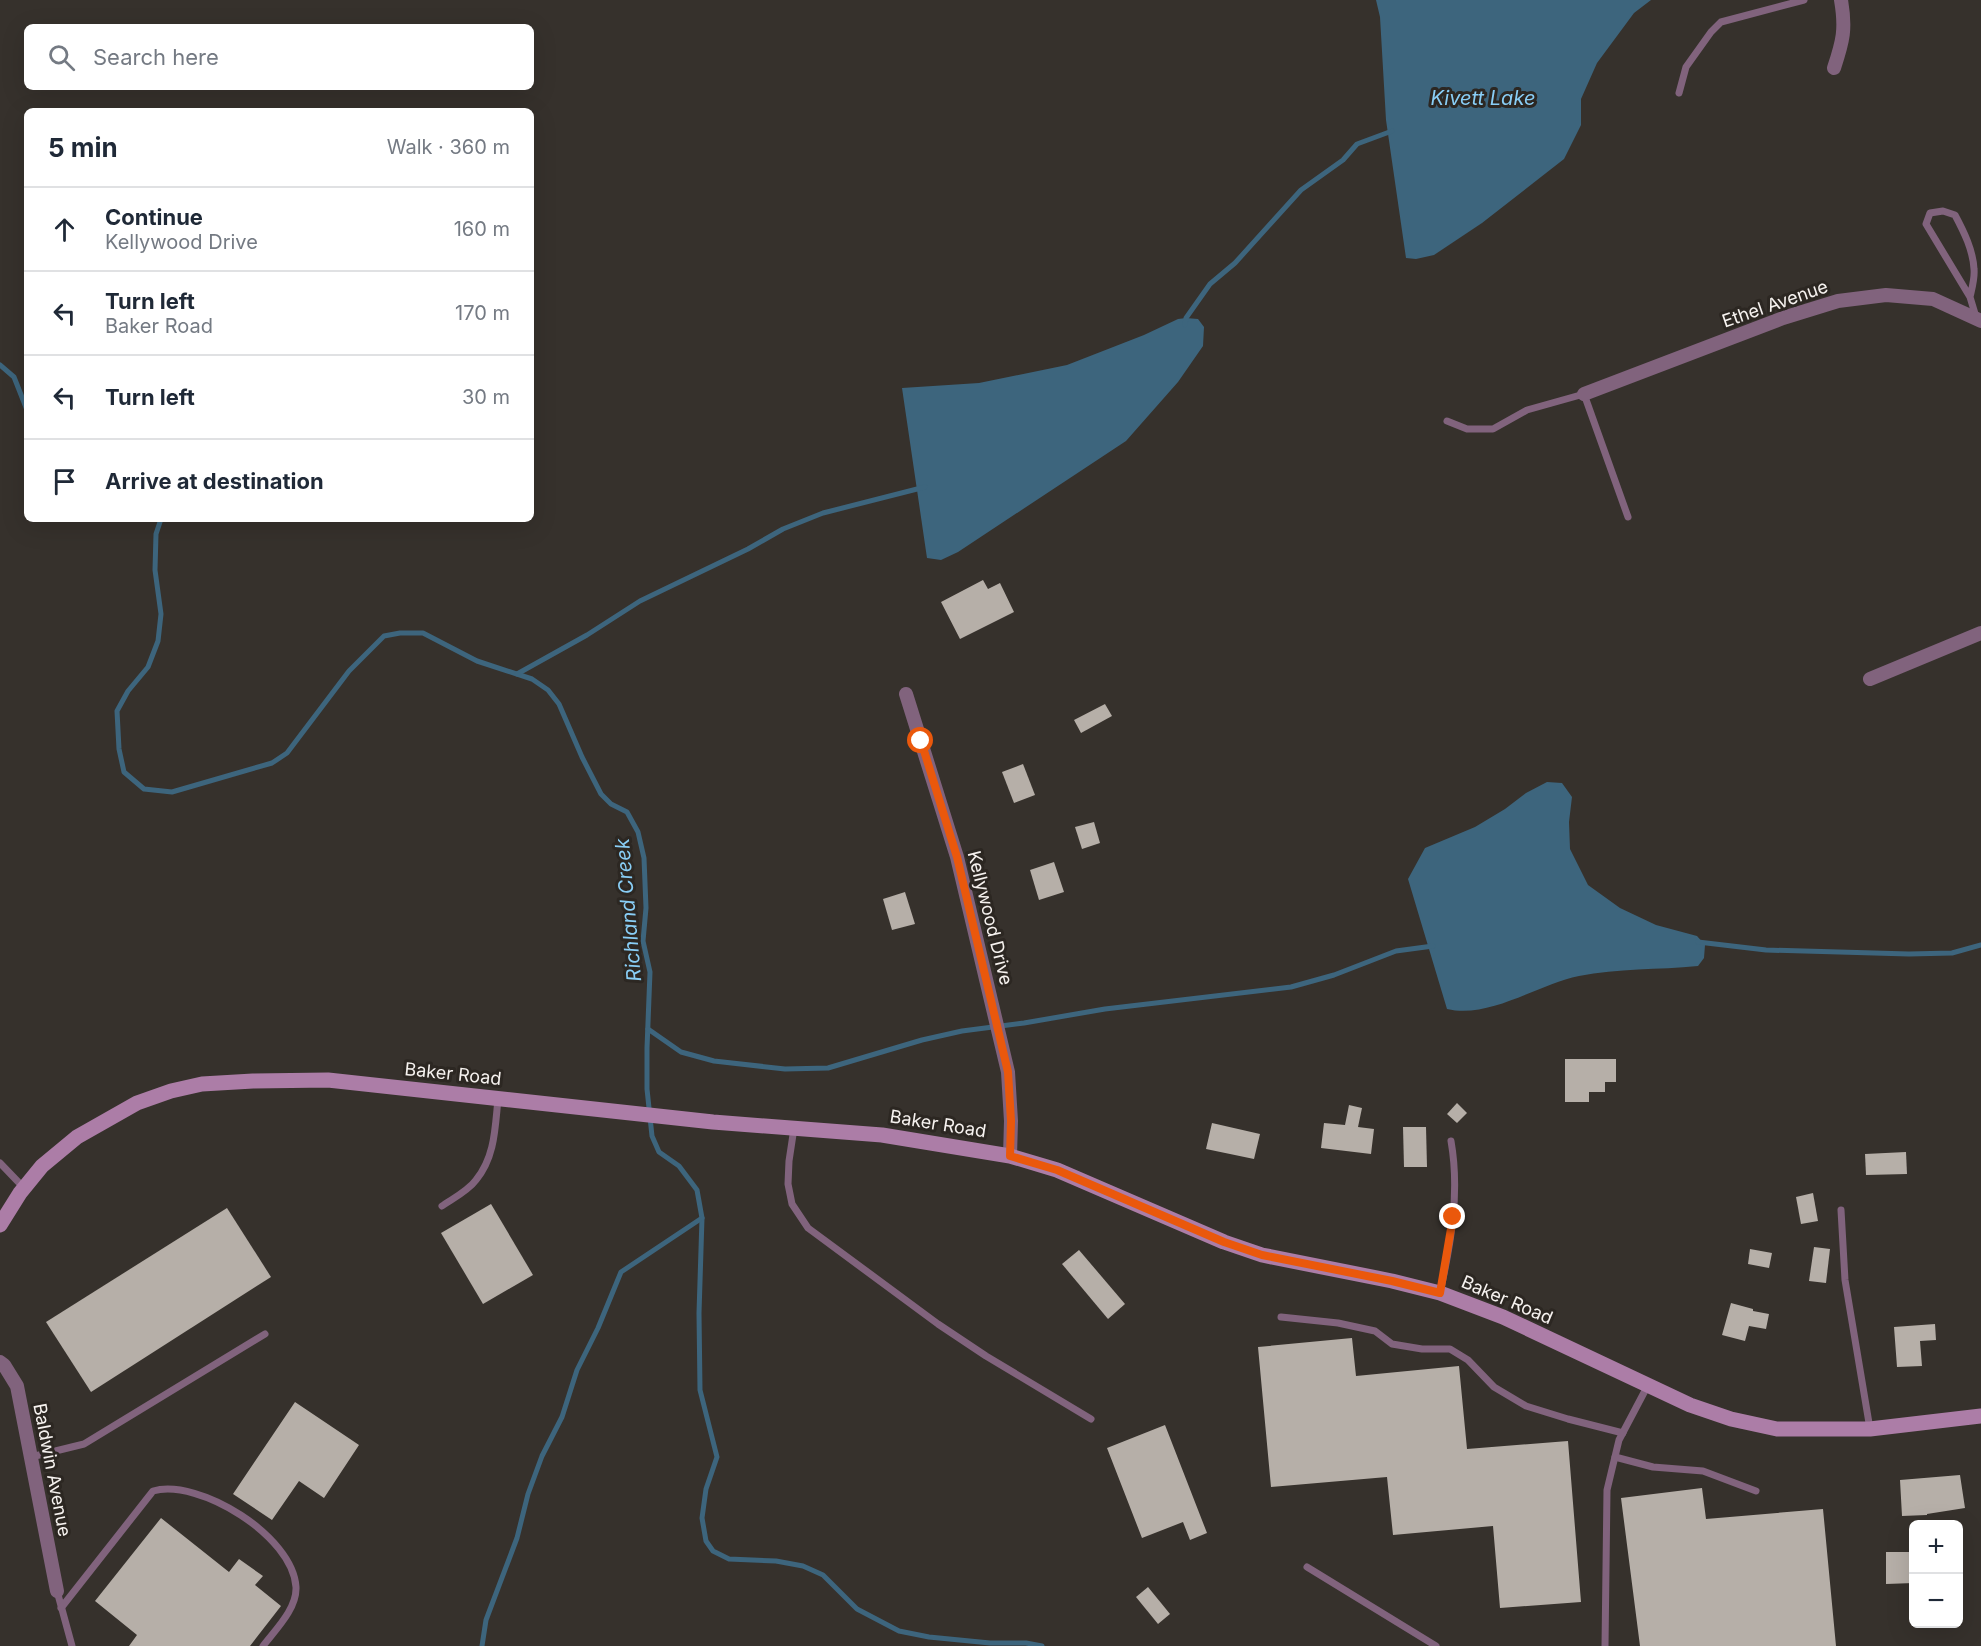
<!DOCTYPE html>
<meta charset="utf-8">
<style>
body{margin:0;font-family:Inter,sans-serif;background:#f6f6f7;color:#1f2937}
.controls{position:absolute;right:18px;bottom:18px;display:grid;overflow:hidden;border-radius:9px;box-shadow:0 6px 24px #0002}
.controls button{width:54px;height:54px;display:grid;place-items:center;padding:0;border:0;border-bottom:2px solid #e0e1e3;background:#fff;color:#1f2937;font:30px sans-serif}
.stop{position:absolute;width:18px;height:18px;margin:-14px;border:4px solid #ea580c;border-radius:50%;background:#fff}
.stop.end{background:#ea580c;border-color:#fff;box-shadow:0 2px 6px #0008}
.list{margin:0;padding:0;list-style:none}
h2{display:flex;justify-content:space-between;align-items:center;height:78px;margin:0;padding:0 24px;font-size:26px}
h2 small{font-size:20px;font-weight:400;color:#747a83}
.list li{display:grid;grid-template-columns:39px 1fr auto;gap:18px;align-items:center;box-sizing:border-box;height:84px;padding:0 24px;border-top:2px solid #e0e1e3}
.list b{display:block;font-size:22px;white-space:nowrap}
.list p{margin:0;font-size:20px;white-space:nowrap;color:#747a83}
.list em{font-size:20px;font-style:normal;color:#747a83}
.icon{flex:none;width:33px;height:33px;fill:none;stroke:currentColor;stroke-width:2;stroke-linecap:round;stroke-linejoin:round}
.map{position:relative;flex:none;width:1981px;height:1646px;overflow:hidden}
.search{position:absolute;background:#fff;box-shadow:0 6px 24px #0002;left:24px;top:24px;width:510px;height:66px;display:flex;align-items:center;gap:15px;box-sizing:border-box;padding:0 21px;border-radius:9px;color:#747a83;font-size:22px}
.panel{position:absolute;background:#fff;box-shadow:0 6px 24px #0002;left:24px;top:108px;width:510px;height:414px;border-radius:9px}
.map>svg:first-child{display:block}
.water{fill:#3d657d}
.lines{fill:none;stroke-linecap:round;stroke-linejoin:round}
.stream{stroke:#3d657d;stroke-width:5}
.building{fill:#b6afa8}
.lane{stroke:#81637d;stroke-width:7}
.street{stroke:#81637d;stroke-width:14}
.secondary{stroke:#ac7da7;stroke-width:15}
.route{stroke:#ea580c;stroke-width:8}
.labels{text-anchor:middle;stroke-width:6;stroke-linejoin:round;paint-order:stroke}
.street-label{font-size:18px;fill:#f6f2ef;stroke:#2c2722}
.water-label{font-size:20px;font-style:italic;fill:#89cef6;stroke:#2c2722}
</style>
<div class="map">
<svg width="1981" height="1646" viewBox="0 0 1981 1646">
<rect width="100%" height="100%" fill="#36312c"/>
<g class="water">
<polygon points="1376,0 1651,0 1634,13 1597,63 1581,99 1581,125 1564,159 1482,223 1434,255 1416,259 1406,258 1386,120 1380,17"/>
<polygon points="1186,318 1198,319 1204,327 1203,346 1178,382 1126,441 958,552 941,560 927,558 902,388 979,383 1067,365 1144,335 1178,319"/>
<path d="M 1547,782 L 1562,783 L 1572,797 L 1569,822 L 1570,849 L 1588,885 L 1620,908 L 1656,925 L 1697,936 L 1705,945 L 1704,958 L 1698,966 C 1658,970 1618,968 1579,976 C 1536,985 1490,1019 1447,1009 L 1408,879 L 1425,848 L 1475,827 L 1505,809 L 1526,793 Z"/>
</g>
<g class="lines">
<g class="stream">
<polyline points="1185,325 1186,318 1210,284 1235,263 1301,190 1343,160 1357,144 1392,131"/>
<polyline points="0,365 14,377 27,410"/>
<polyline points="161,519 156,534 155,570 161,614 158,641 148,667 128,691 117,711 119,749 124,772 144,789 172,792 272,763 287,753 349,671 384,636 400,633 423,633 477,661 532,679 548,690 559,704 582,757 601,794 611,804 627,812 638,832 644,858 646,908 643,941 650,972 647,1048 647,1089 652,1136 659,1152 679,1166 697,1190 702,1218 699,1313 700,1390 717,1457 706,1489 702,1518 706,1541 713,1551 729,1559 776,1561 803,1566 823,1575 857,1609 899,1631 929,1637 990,1643 1026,1643 1042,1646"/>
<polyline points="517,674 587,635 640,601 748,549 783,529 823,513 925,487"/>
<polyline points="1698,942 1766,950 1909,954 1952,953 1981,945"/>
<polyline points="648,1029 681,1052 714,1061 785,1069 828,1068 922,1040 962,1031 1024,1023 1105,1009 1291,987 1334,975 1396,951 1433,946"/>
<polyline points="482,1646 486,1620 517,1538 528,1494 542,1456 562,1417 577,1370 598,1328 621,1272 702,1218"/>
</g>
</g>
<g class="building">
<polygon points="983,580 988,589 1000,583 1014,612 960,639 941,602"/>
<polygon points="1105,704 1112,716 1081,733 1074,720"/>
<polygon points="1023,764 1035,795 1014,803 1002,772"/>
<polygon points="1094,822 1100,843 1082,849 1075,827"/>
<polygon points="1054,862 1064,892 1039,900 1030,870"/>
<polygon points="905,892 915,924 892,930 883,899"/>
<polygon points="1565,1059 1616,1059 1616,1082 1605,1082 1605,1092 1589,1092 1589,1102 1565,1102"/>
<polygon points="1457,1103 1467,1113 1457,1123 1447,1114"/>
<polygon points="1349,1105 1362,1108 1358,1127 1374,1129 1371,1154 1321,1148 1324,1123 1345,1125"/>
<polygon points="1212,1123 1260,1134 1254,1159 1206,1149"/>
<polygon points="1403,1127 1426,1127 1427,1167 1404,1167"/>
<polygon points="1906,1152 1907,1174 1866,1175 1865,1154"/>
<polygon points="1813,1193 1818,1221 1801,1224 1796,1197"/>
<polygon points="491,1204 533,1275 483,1304 441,1233"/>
<polygon points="227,1208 271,1277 91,1392 46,1322"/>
<polygon points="1814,1247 1830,1249 1826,1283 1809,1281"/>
<polygon points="1750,1249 1772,1253 1769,1268 1748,1264"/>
<polygon points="1079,1250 1125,1304 1108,1319 1062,1264"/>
<polygon points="1731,1303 1753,1309 1753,1311 1769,1314 1766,1329 1749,1326 1745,1341 1722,1335"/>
<polygon points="1935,1324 1936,1340 1920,1341 1922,1366 1897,1367 1894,1327"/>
<polygon points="1352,1338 1356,1376 1459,1366 1467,1449 1568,1441 1581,1602 1500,1608 1493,1526 1393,1535 1387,1477 1271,1487 1258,1347"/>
<polygon points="295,1402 359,1445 324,1498 299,1481 272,1520 233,1494"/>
<polygon points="1165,1425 1207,1533 1190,1540 1183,1522 1142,1538 1107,1448"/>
<polygon points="1960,1475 1965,1508 1927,1514 1927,1515 1902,1516 1900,1480"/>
<polygon points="1702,1488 1706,1519 1823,1509 1836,1646 1640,1646 1621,1498"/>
<polygon points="161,1518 229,1572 239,1559 263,1576 255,1585 281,1606 250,1646 129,1646 137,1635 95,1601"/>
<polygon points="1886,1552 1914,1552 1914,1583 1886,1584"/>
<polygon points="1148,1587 1170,1614 1158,1624 1136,1597"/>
</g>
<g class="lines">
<g class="lane">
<polyline points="1679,93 1686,67 1711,32 1721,22 1804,0"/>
<path d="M 1970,297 C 1972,288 1975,278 1974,269 C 1973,250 1964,232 1955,215 L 1943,211 L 1930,213 L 1926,224 L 1970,297 L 1976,317"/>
<polyline points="1447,421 1467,429 1493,429 1527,410 1584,394 1628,517"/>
<polyline points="794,1128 789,1161 788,1184 792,1204 808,1228 938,1324 986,1356 1091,1419"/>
<polyline points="0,1163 24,1188"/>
<path d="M 442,1206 C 452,1199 468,1191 476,1180 C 495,1157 495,1128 498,1099"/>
<polyline points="1841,1210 1845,1280 1870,1429"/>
<path d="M 1440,1293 C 1451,1243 1460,1192 1451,1141"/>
<polyline points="1281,1317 1338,1323 1375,1331 1392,1344 1422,1349 1450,1349 1468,1360 1494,1387 1526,1406 1568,1419 1623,1433"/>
<polyline points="31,1457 84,1444 265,1334"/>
<polyline points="1615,1457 1653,1467 1703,1471 1756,1491"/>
<polyline points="1307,1567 1436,1646"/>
<polyline points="57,1591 72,1646"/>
<path d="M 61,1608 L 153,1491 C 199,1478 293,1536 296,1587 C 297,1609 275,1630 263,1646"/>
<polyline points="1605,1646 1607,1490 1619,1440 1648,1385"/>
</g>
<g class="street">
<path d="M 1834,68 C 1843,41 1846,29 1841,0"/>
<polyline points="1584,394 1783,318 1838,301 1886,295 1933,299 1981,321"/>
<polyline points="1870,679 1981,633"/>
<polyline points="906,694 957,857 1008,1072 1011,1121 1010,1156"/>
<polyline points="0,1362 4,1365 17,1386 57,1591"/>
</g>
<polyline class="secondary" points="0,1225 20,1193 42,1166 77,1137 137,1103 171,1091 202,1084 253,1081 328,1080 713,1122 882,1135 1010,1156 1057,1170 1224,1242 1262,1255 1392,1281 1440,1293 1503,1317 1690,1405 1731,1419 1777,1429 1870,1429 1981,1416"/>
</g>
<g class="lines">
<polyline class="route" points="921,741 957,857 1008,1072 1011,1121 1010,1156 1057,1170 1224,1242 1262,1255 1392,1281 1440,1293 1453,1217"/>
</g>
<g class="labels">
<g class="street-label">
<text transform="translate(1775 304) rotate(-19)" y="6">Ethel Avenue</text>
<text transform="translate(990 918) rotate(76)" y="6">Kellywood Drive</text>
<text transform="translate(453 1074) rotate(6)" y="6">Baker Road</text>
<text transform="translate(938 1124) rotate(9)" y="6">Baker Road</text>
<text transform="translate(1507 1300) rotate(23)" y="6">Baker Road</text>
<text transform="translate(52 1470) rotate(79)" y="6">Baldwin Avenue</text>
</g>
<g class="water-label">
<text x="1483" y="105">Kivett Lake</text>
<text transform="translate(628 910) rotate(-95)" y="7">Richland Creek</text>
</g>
</g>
</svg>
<div class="controls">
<button>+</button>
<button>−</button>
</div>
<div class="stop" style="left:921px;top:741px"></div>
<div class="stop end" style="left:1453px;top:1217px"></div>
<div class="search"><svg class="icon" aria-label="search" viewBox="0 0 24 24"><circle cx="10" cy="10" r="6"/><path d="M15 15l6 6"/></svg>Search here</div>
<section class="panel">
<h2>5 min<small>Walk · 360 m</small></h2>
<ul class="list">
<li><svg class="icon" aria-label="ahead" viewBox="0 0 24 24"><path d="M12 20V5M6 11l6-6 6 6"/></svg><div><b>Continue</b><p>Kellywood Drive</p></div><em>160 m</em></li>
<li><svg class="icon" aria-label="left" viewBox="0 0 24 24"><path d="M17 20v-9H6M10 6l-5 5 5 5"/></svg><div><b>Turn left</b><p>Baker Road</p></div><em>170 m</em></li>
<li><svg class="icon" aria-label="left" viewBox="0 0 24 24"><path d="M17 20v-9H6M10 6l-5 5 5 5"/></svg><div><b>Turn left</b></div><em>30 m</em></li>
<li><svg class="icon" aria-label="arrive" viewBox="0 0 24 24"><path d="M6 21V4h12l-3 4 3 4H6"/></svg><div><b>Arrive at destination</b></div></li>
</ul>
</section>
</div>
